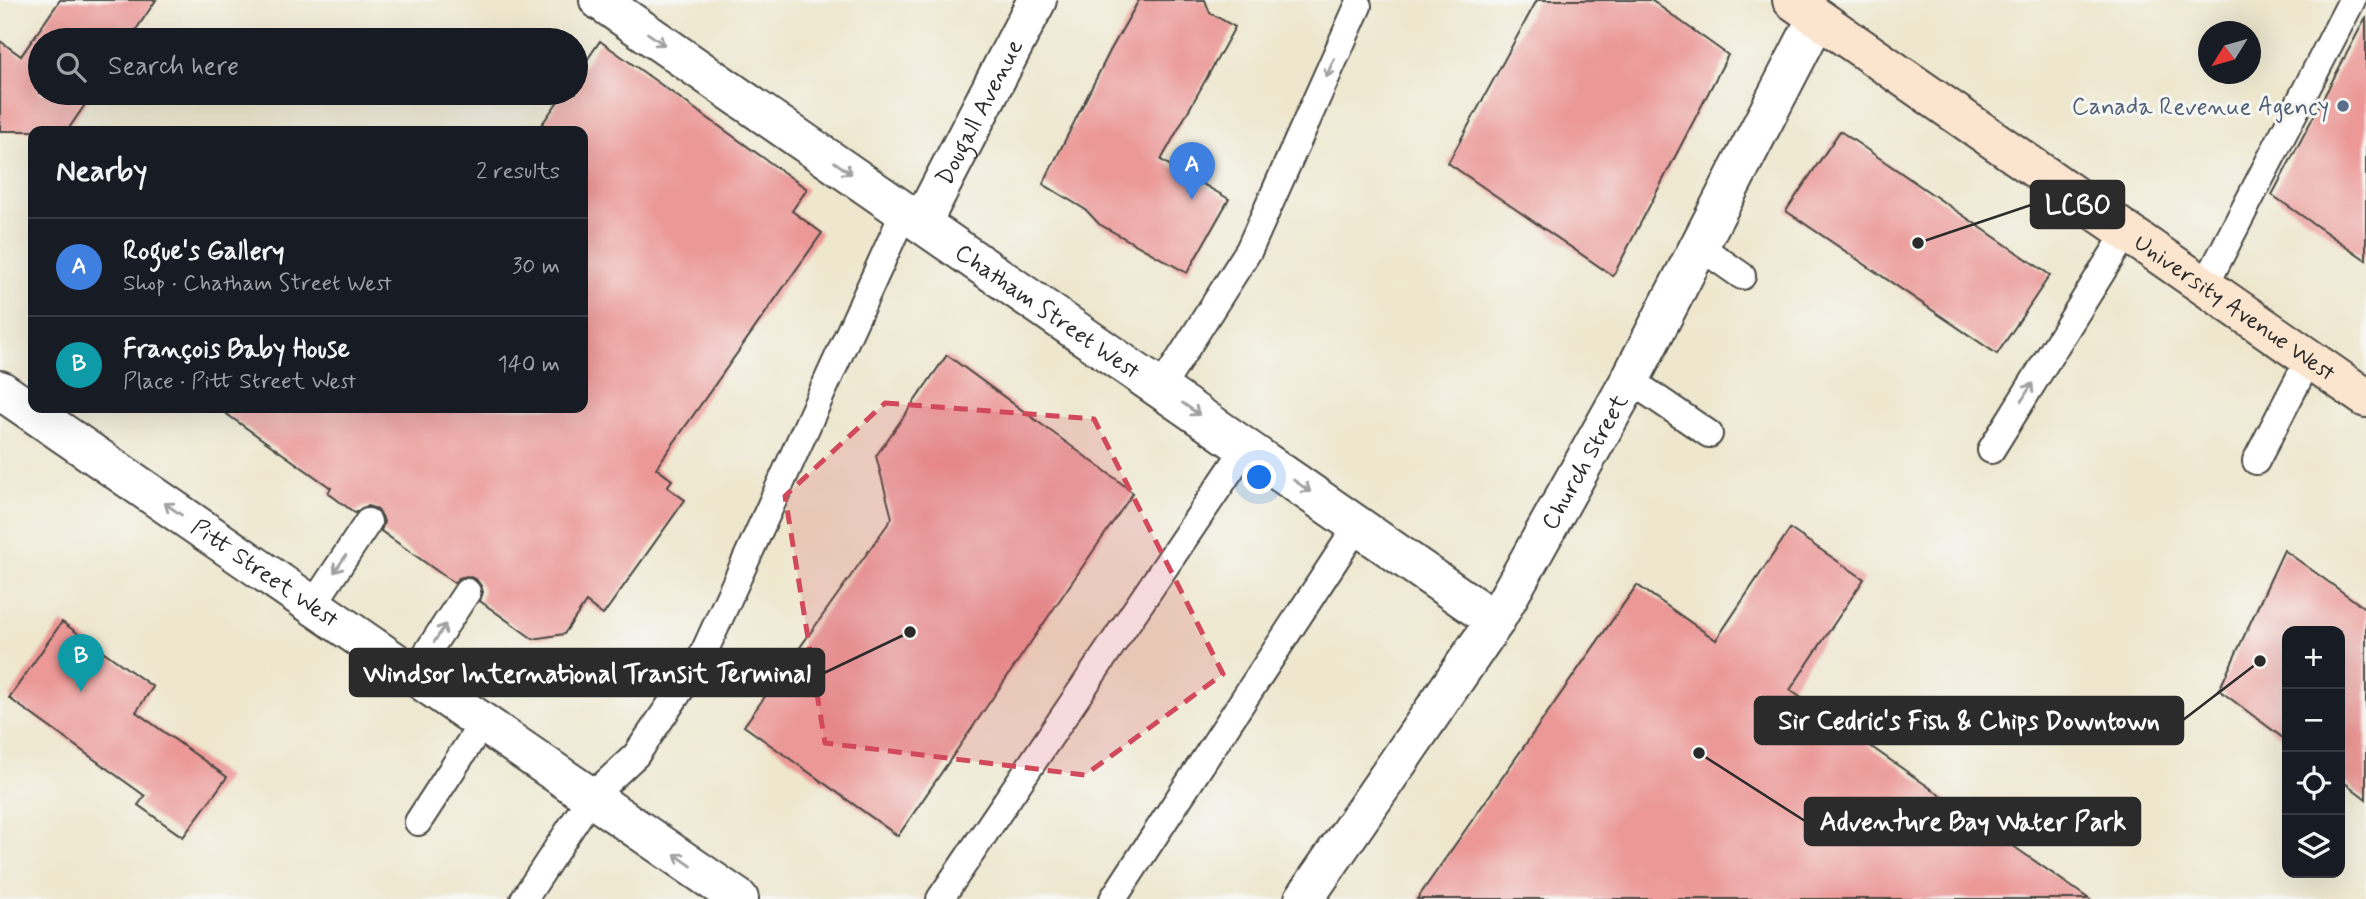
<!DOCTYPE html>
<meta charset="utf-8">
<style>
body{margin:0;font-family:Mynerve,sans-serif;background:#20242c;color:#f1f3f6}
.controls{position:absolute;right:21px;bottom:21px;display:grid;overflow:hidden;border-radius:14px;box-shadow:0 7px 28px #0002}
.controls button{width:63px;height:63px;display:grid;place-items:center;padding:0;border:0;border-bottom:2px solid #363941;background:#171b24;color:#f1f3f6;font:35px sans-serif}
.compass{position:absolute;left:2198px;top:21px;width:63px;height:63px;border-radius:50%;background:#171b24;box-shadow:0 7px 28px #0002;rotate:233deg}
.you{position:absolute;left:1260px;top:478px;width:24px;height:24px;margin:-18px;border:5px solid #fff;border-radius:50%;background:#1a73e8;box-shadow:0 0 0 10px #1a73e833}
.badge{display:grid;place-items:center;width:46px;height:46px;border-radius:50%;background:#2563eb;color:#fff;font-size:23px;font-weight:700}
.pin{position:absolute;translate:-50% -58px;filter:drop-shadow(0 2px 4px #0008)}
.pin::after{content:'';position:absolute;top:37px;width:24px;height:21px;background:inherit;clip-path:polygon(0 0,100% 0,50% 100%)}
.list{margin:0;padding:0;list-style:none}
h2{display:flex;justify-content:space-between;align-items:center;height:91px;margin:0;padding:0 28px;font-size:30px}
h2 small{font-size:23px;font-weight:400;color:#9ea1a6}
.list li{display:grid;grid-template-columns:46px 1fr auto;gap:21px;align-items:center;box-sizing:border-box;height:98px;padding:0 28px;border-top:2px solid #363941}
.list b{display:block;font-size:26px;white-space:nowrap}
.list p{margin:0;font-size:23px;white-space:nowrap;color:#9ea1a6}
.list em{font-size:23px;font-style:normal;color:#9ea1a6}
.icon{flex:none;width:38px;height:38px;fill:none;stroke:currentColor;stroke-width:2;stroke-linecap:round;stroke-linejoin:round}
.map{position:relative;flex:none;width:2366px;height:899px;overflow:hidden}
.search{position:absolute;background:#171b24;box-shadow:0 7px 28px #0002;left:28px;top:28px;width:560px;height:77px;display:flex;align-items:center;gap:18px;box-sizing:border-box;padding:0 24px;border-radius:38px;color:#9ea1a6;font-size:26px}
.panel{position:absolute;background:#171b24;box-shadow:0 7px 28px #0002;left:28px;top:126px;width:560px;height:287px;border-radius:14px}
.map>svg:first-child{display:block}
.building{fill:#eb9896}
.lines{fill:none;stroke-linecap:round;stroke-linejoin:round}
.service-casing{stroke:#484743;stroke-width:30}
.minor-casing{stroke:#484743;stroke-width:42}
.tertiary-casing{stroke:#484743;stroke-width:42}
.secondary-casing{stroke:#484743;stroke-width:42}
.service{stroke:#fff;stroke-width:26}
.minor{stroke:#fff;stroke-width:38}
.tertiary{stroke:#fff;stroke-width:38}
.secondary{stroke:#fbe5cf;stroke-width:38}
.oneway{stroke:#a0a0a0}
.marked{fill:#d1495b;fill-opacity:0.2;stroke:#d1495b;stroke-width:5;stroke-dasharray:14 9;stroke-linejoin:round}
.service-dot{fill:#5c6f8a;stroke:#f6f6f2;stroke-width:2.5}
.labels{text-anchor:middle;stroke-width:6;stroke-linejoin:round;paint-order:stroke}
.service-label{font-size:24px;fill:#4e5e75;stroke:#f6f6f2;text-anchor:end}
.street-label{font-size:24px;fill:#2b2b2b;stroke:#f6f6f2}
.leader{fill:none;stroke:#2b2b2b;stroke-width:2.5}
.callout-dot{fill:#2b2b2b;stroke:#f6f6f2;stroke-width:2.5}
.callout{fill:#2b2b2b;stroke:#2b2b2b;stroke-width:2.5}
.callout-label{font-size:26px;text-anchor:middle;font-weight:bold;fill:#fff}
</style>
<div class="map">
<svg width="2366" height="899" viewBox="0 0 2366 899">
<rect width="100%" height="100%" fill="#f6f6f2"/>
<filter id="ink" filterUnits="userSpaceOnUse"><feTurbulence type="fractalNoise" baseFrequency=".0143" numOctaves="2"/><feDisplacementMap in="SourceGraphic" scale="14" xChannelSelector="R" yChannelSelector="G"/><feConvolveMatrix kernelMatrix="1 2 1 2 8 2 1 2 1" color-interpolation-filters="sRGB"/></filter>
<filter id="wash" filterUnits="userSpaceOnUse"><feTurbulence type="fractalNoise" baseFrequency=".00686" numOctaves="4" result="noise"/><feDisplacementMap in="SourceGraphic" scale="28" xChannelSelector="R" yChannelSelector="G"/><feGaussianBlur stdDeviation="1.57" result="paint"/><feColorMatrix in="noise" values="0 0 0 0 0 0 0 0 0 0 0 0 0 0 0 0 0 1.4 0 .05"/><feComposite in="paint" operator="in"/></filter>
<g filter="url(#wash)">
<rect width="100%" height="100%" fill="#eee7ce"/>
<g id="blocks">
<g class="building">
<polygon points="60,0 156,0 129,40 40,40 40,93 93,93 67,131 0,131 0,41 21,56"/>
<polygon points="1139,0 1205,0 1210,13 1235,27 1161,160 1229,199 1187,273 1099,224 1086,210 1043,184 1110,51"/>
<polygon points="1537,0 1651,0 1728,55 1613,276 1448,163"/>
<polygon points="2366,17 2366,260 2272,195"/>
<polygon points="600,41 807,189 792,211 822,233 656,468 672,480 667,487 685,500 603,615 586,602 564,634 533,639 480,601 483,592 481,586 476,579 467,576 459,578 454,583 381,531 384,522 382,516 377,509 368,506 362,508 355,513 328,493 331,488 218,408 583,408 583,131 537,131 564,93 576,93 576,76"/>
<polygon points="1840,131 2050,275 1997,354 1786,211"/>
<polygon points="947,355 1116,479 1133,493 898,836 744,726 892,518 876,456"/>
<polygon points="1790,529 1864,579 1790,690 2089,899 1417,899 1637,585 1716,640"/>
<polygon points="2284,550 2366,609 2366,799 2340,779 2340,631 2287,631 2287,741 2219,690"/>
<polygon points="62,622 153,687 136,712 227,777 183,837 138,805 145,796 9,698"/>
</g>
</g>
</g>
<g filter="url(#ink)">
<use href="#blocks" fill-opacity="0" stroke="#484743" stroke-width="2"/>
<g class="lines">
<defs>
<g id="service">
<polyline points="1699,246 1742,276"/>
<polyline points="2205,286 2352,0"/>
<polyline points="1630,380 1709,434"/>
<polyline points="1161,388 1249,250 1358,6"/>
<polyline points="1991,450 2126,233"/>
<polyline points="2256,461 2309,359"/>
<polyline points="313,605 368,522"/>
<polyline points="413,674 467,592"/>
<polyline points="418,822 483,722"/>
<polyline points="524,899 591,797 636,755 700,661 905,210"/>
<polyline points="940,899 1246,447"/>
<polyline points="1113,899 1358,525"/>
</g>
<g id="minor">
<path id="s1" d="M 922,222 L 1037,0"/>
</g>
<g id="tertiary">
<path id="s2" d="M 599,0 L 1495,621"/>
<path id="s3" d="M 0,390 L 739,899"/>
<path id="s4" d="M 1304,899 L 1495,621 L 1630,380 L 1817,18"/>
</g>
<g id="secondary">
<path id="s5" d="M 1792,0 L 2366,398"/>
</g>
</defs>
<use href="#service" class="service-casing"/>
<use href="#minor" class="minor-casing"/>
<use href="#tertiary" class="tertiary-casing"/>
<use href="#secondary" class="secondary-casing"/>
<use href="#service" class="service"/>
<use href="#minor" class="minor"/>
<use href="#tertiary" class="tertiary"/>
<use href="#secondary" class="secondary"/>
</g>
<defs><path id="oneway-shaft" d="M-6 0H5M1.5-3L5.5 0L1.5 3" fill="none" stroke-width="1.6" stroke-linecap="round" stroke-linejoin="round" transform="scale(1.75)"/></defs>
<g class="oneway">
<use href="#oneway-shaft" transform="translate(656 39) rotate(35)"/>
<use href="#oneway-shaft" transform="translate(1330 68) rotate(114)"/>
<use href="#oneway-shaft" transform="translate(843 168) rotate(35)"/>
<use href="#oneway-shaft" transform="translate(2027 392) rotate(-58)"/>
<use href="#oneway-shaft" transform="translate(1191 409) rotate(35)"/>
<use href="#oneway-shaft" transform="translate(1302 486) rotate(35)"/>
<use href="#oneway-shaft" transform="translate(173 509) rotate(-145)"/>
<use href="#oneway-shaft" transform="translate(340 564) rotate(124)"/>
<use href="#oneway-shaft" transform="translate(440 633) rotate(-57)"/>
<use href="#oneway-shaft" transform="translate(683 860) rotate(-145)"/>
</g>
</g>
<path class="marked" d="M 885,403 L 1094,419 L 1223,674 L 1085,775 L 825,743 L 785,496 Z"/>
<circle class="service-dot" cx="2343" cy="106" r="7"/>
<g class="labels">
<g class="service-label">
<text x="2329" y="114">Canada Revenue Agency</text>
</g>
<g class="street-label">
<text dy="8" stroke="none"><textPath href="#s1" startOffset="124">Dougall Avenue</textPath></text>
<text dy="8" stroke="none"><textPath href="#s5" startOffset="539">University Avenue West</textPath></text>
<text dy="8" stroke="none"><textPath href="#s2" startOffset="546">Chatham Street West</textPath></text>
<text dy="8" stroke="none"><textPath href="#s4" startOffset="520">Church Street</textPath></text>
<text dy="8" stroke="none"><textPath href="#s3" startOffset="322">Pitt Street West</textPath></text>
</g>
</g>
<path class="leader" d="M1918 243L2031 205M910 632L824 673M2260 661L2183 720M1699 753L1805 821"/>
<g class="callout-dot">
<circle cx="1918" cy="243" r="7"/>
<circle cx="910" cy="632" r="7"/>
<circle cx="2260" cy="661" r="7"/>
<circle cx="1699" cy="753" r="7"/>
</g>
<g class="callout">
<rect x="2031" y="181" width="93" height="47" rx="7"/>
<rect x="350" y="649" width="474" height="47" rx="7"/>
<rect x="1755" y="697" width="428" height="47" rx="7"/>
<rect x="1805" y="798" width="335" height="47" rx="7"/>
</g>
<g class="callout-label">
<text x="2078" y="214">LCBO</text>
<text x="587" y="682">Windsor International Transit Terminal</text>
<text x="1969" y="729">Sir Cedric's Fish &amp; Chips Downtown</text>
<text x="1973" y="830">Adventure Bay Water Park</text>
</g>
</svg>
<div class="controls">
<button>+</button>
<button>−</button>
<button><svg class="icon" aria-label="locate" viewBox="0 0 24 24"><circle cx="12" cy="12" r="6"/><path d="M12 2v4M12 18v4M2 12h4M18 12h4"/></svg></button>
<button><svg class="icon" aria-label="layers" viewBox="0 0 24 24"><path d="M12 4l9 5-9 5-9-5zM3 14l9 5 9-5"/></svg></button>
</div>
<svg class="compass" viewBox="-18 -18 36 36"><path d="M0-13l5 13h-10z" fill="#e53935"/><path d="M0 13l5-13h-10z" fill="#9ea1a6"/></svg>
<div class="you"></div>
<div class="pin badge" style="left:1192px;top:200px;background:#3f7fe0">A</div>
<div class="pin badge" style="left:81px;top:692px;background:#0f9aa8">B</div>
<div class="search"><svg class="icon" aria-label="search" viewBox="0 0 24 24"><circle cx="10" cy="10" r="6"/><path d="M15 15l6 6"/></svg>Search here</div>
<section class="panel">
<h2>Nearby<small>2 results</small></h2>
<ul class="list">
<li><span class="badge" style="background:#3f7fe0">A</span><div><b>Rogue's Gallery</b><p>Shop · Chatham Street West</p></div><em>30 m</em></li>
<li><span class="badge" style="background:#0f9aa8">B</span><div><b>François Baby House</b><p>Place · Pitt Street West</p></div><em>140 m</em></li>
</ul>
</section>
</div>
